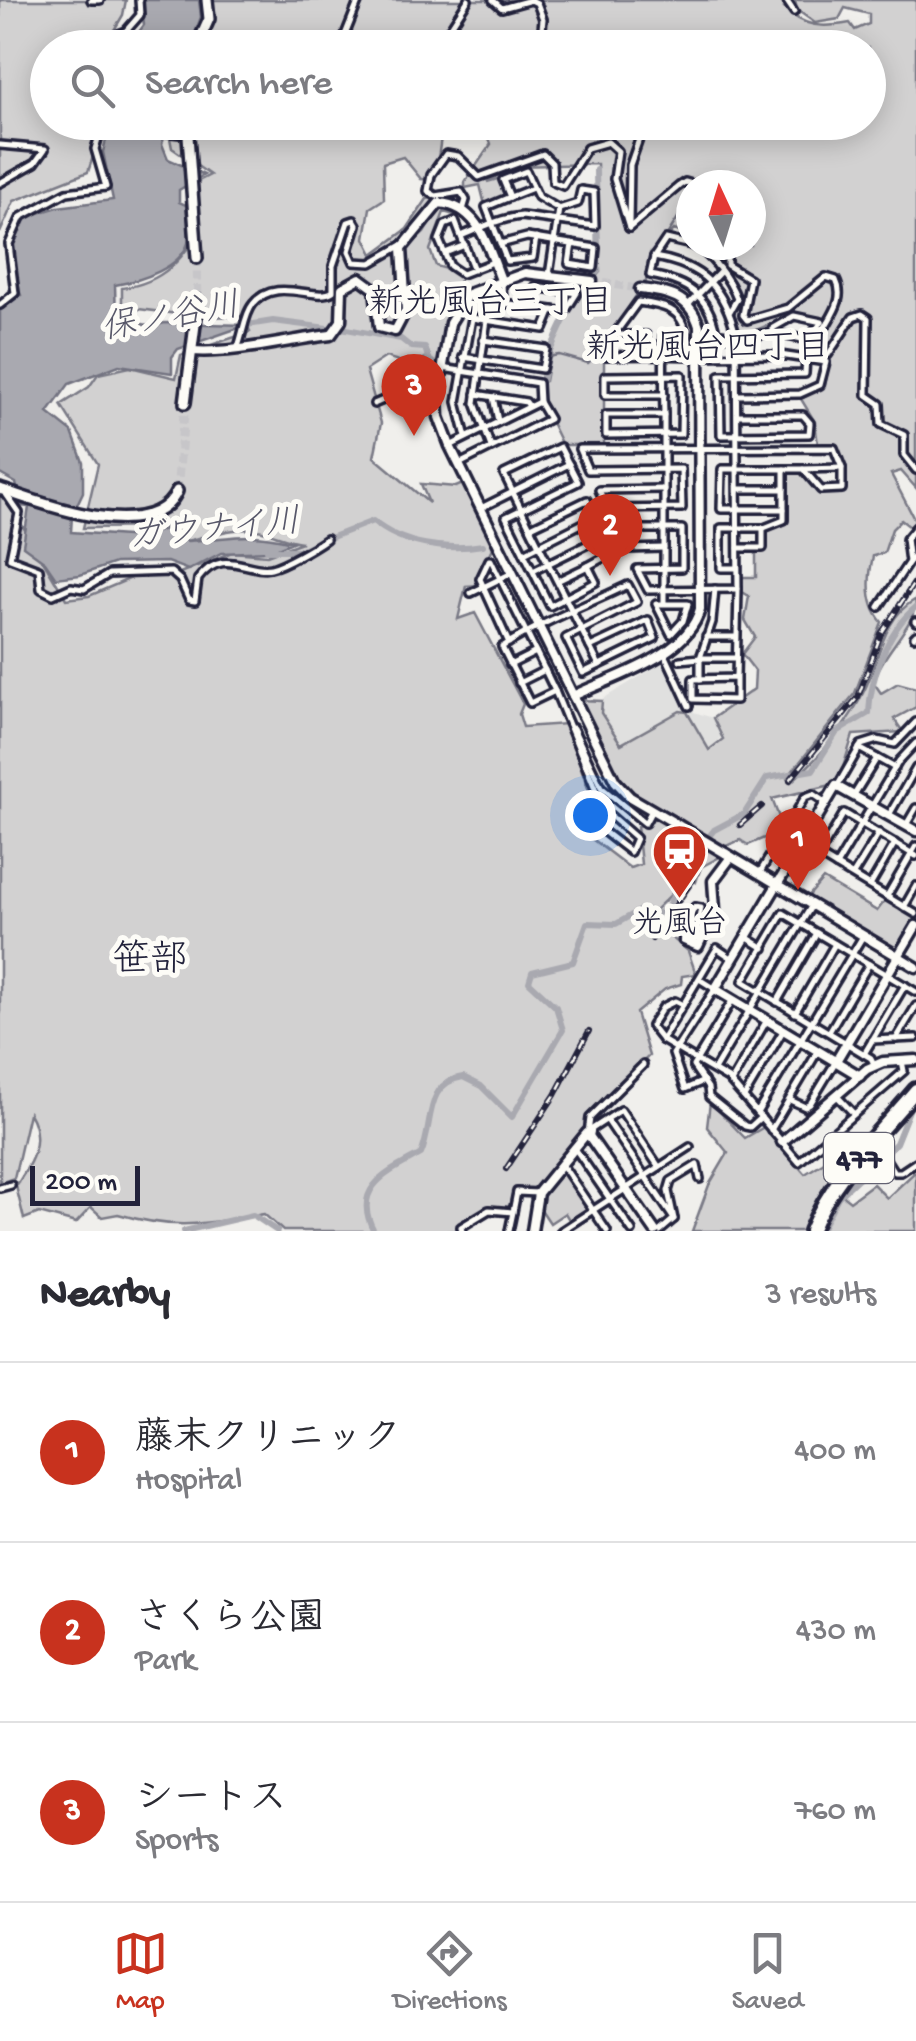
<!DOCTYPE html>
<meta charset="utf-8">
<style>
body{margin:0;font-family:"Gochi Hand","Klee One",sans-serif;background:#f7f7f7;color:#2b2b33}
.compass{position:absolute;left:676px;top:170px;width:90px;height:90px;border-radius:50%;background:#fff;box-shadow:0 5px 25px #0003;rotate:356deg}
.scale{position:absolute;left:30px;bottom:25px;width:110px;box-sizing:border-box;padding-left:10px;border:5px solid #22223b;border-top:0;font-size:28px;line-height:35px;white-space:nowrap;color:#22223b;-webkit-text-stroke:8px #fdfcf7;paint-order:stroke}
.you{position:absolute;left:590px;top:815px;width:35px;height:35px;margin:-25px;border:8px solid #fff;border-radius:50%;background:#1a73e8;box-shadow:0 0 0 15px #1a73e833}
.badge{display:grid;place-items:center;width:65px;height:65px;border-radius:50%;background:#c8321e;color:#fff;font-size:32px;font-weight:700}
.pin{position:absolute;translate:-50% -82px;filter:drop-shadow(0 2px 5px #0008)}
.pin::after{content:'';position:absolute;top:52px;width:35px;height:30px;background:inherit;clip-path:polygon(0 0,100% 0,50% 100%)}
.list{margin:0;padding:0;list-style:none}
h2{display:flex;justify-content:space-between;align-items:center;height:130px;margin:0;padding:0 40px;font-size:42px}
h2 small{font-size:32px;font-weight:400;color:#7c7c81}
.list li{display:grid;grid-template-columns:65px 1fr auto;gap:30px;align-items:center;box-sizing:border-box;height:180px;padding:0 40px;border-top:2px solid #e1e1e2}
.list b{display:block;font-size:38px;white-space:nowrap}
.list p{margin:0;font-size:32px;white-space:nowrap;color:#7c7c81}
.list em{font-size:32px;font-style:normal;color:#7c7c81}
.icon{flex:none;width:55px;height:55px;fill:none;stroke:currentColor;stroke-width:2;stroke-linecap:round;stroke-linejoin:round}
.map{position:relative;flex:none;width:916px;height:1231px;overflow:hidden}
.search{position:absolute;background:#fff;box-shadow:0 5px 25px #0003;left:30px;right:30px;top:30px;height:110px;display:flex;align-items:center;gap:25px;box-sizing:border-box;padding:0 35px;border-radius:55px;color:#7c7c81;font-size:38px}
.sheet{height:670px;background:#fff}
nav{display:flex;justify-content:space-around;align-items:center;box-sizing:border-box;height:140px;border-top:2px solid #e1e1e2;background:#fff;font-size:28px;color:#7c7c81}
nav a{display:grid;justify-items:center;gap:5px}
nav .on{color:#c8321e}
.map>svg:first-child{display:block}
.built{fill:#e0e0df}
.green{fill:#d2d1d1;stroke:#7a7a86;stroke-width:2.5}
.water{fill:#a9a9b0;stroke:#737381;stroke-width:2.5}
.lines{fill:none;stroke-linecap:round;stroke-linejoin:round}
.stream{stroke:#737381;stroke-width:2.5}
.river{stroke:#a9a9b0;stroke-width:6}
.tertiary-tunnel{stroke:#c7c6c9;stroke-width:8;stroke-dasharray:8 4;stroke-linecap:butt}
.secondary-tunnel{stroke:#c7c6c9;stroke-width:9;stroke-dasharray:9 4.5;stroke-linecap:butt}
.minor-casing{stroke:#22223b;stroke-width:12}
.tertiary-casing{stroke:#22223b;stroke-width:15}
.secondary-casing{stroke:#22223b;stroke-width:16}
.trunk-casing{stroke:#22223b;stroke-width:20}
.minor{stroke:#fdfcf7;stroke-width:5}
.tertiary{stroke:#fdfcf7;stroke-width:8}
.secondary{stroke:#fdfcf7;stroke-width:9}
.trunk{stroke:#fdfcf7;stroke-width:12}
.rail-casing{stroke:#22223b;stroke-width:6}
.rail{stroke:#fdfcf7;stroke-width:2.5;stroke-dasharray:8;stroke-linecap:butt}
.tertiary-bridge-casing{stroke:#22223b;stroke-width:15;stroke-linecap:butt}
.tertiary-bridge{stroke:#fdfcf7;stroke-width:8}
.labels{text-anchor:middle;stroke-width:10;stroke-linejoin:round;paint-order:stroke}
.shield{fill:#fdfcf7;stroke:#646373;stroke-width:2.5}
.shield-label{font-size:30px;font-weight:bold;fill:#22223b}
.poi-label{font-size:32px;fill:#22223b;stroke:#fdfcf7}
.neighbourhood-label{font-size:35px;fill:#22223b;stroke:#fdfcf7}
.water-label{font-size:35px;font-style:italic;fill:#58586a;stroke:#fdfcf7}
.quarter-label{font-size:38px;fill:#22223b;stroke:#fdfcf7}
</style>
<div class="map">
<svg width="916" height="1231" viewBox="0 0 916 1231">
<rect width="100%" height="100%" fill="#f0efec"/>
<filter id="ink" filterUnits="userSpaceOnUse"><feTurbulence type="fractalNoise" baseFrequency=".01" numOctaves="2"/><feDisplacementMap in="SourceGraphic" scale="20" xChannelSelector="R" yChannelSelector="G"/><feConvolveMatrix kernelMatrix="1 2 1 2 8 2 1 2 1" color-interpolation-filters="sRGB"/></filter>
<g filter="url(#ink)">
<polygon class="built" points="666,661 694,712 713,718 723,734 709,751 621,745 601,713 604,698"/>
<g class="green">
<polygon points="0,0 126,0 123,15 104,47 48,48 48,122 104,123 88,172 14,201 0,233"/>
<path d="M 213,0 L 791,0 L 784,8 C 805,28 822,28 850,23 L 855,30 L 869,24 L 869,14 L 845,8 L 839,19 L 815,23 L 797,10 L 795,0 L 916,0 L 916,488 L 901,471 L 891,474 L 916,522 L 910,527 L 901,520 L 892,529 L 884,553 L 873,556 C 868,578 867,605 882,622 L 855,693 L 787,778 L 791,782 C 818,758 848,725 864,691 C 880,659 881,619 916,599 C 916,627 880,653 874,683 L 881,693 L 898,683 L 916,688 L 916,707 L 894,719 L 903,732 L 853,735 L 841,774 L 831,785 L 772,799 L 780,820 L 776,833 L 748,845 L 740,840 L 724,847 L 719,844 L 718,858 L 701,867 L 696,882 L 689,877 L 655,910 L 655,924 L 688,951 L 696,974 L 682,976 L 681,984 L 665,989 L 636,1013 L 649,1056 L 586,1117 L 584,1131 L 536,1190 L 516,1192 L 511,1210 L 489,1208 L 458,1225 L 459,1231 L 283,1231 L 264,1214 C 202,1224 177,1231 118,1214 L 102,1217 L 91,1207 L 76,1223 L 39,1213 L 24,1219 L 16,1186 C 32,1162 45,1140 29,1113 L 14,1178 L 0,1183 L 0,488 L 66,599 L 89,596 L 136,576 L 175,575 L 232,552 L 267,555 L 302,542 C 290,541 279,536 266,532 C 241,524 211,535 187,541 L 170,527 L 83,528 L 98,464 L 61,405 L 89,387 L 98,374 L 130,367 L 176,378 L 181,355 L 250,332 L 245,316 L 201,317 L 115,306 L 122,304 L 122,288 C 162,283 185,259 201,225 L 185,188 L 210,175 L 172,148 L 167,123 L 443,123 L 435,180 L 421,179 L 403,157 L 383,163 L 384,199 L 370,208 L 365,238 L 373,254 L 407,229 L 427,199 L 457,195 L 465,202 L 463,205 L 445,199 L 431,206 L 400,247 L 404,307 L 395,328 L 382,325 L 376,285 L 364,275 L 341,283 C 333,299 343,315 333,331 L 253,344 L 336,336 L 344,324 L 344,289 L 359,281 L 371,288 L 376,327 L 385,334 L 397,333 L 409,307 L 404,251 L 424,233 L 440,206 L 455,209 L 472,220 L 444,212 L 430,250 L 436,266 L 454,271 L 460,279 L 440,364 L 432,362 L 427,349 L 428,358 L 405,363 L 386,357 L 366,370 L 381,423 L 374,457 L 429,503 L 421,484 L 456,487 L 465,483 L 495,544 L 478,578 L 481,585 L 466,586 L 458,619 L 475,613 L 523,704 L 519,714 L 523,727 L 566,724 L 593,803 L 576,827 L 630,868 L 641,864 L 637,826 L 647,825 L 653,816 L 665,823 L 668,816 L 622,784 L 580,700 L 602,701 L 601,713 L 621,744 L 680,711 L 687,712 L 709,750 L 723,739 L 713,718 L 754,689 L 755,671 L 742,654 L 755,637 L 745,620 L 749,596 L 741,591 L 741,577 L 756,577 L 756,550 L 764,549 L 766,529 L 786,521 L 785,471 L 802,472 L 819,492 L 844,491 L 844,468 L 835,447 L 818,445 L 815,422 L 801,399 L 825,386 L 831,354 L 818,350 L 815,341 L 825,321 L 792,315 L 754,331 L 738,332 L 734,312 L 737,293 L 701,245 L 751,245 L 751,185 L 691,185 L 691,236 L 674,230 L 650,253 L 646,281 L 593,360 L 604,348 L 604,445 L 562,445 L 540,400 L 539,383 L 545,381 C 551,339 570,306 600,272 L 597,164 L 513,166 L 487,182 L 501,178 L 506,197 L 485,205 L 480,185 L 465,188 L 465,182 L 491,144 L 484,123 L 868,122 L 868,48 L 203,47 Z"/>
<polygon points="823,879 877,911 887,898 916,915 898,951 807,898"/>
<polygon points="710,1102 745,1138 764,1127 805,1174 845,1149 854,1157 829,1184 850,1201 873,1184 887,1198 916,1171 916,1231 692,1231 709,1185 728,1153 707,1127"/>
<polygon points="560,1169 590,1209 571,1223 565,1213 550,1223 540,1208 544,1192"/>
</g>
<g class="water">
<polygon points="141,0 199,0 201,17 190,47 127,48 144,25"/>
<path d="M 110,123 L 168,123 L 162,144 L 168,159 L 204,175 L 179,190 L 179,202 L 186,205 C 187,215 190,228 189,239 C 184,268 139,281 115,285 L 116,319 L 153,326 L 165,323 L 247,325 L 178,349 L 172,357 L 172,373 L 119,365 L 69,384 L 48,413 L 72,432 L 83,462 L 83,492 L 72,515 L 71,532 L 141,537 L 171,527 L 187,541 C 232,539 244,530 292,542 L 271,551 L 221,553 L 188,570 L 167,562 L 115,563 L 80,575 L 56,578 L 45,562 L 23,546 L 29,507 L 21,506 L 16,483 L 0,474 L 0,310 L 21,295 L 9,269 L 8,253 L 18,227 L 29,216 L 58,207 L 113,200 L 103,152 Z"/>
</g>
<g class="lines">
<g class="stream">
<polyline points="650,262 681,213"/>
<polyline points="631,307 641,293"/>
<polyline points="611,334 621,322"/>
<polyline points="547,357 559,355 588,363 602,349"/>
</g>
<g class="river">
<polyline points="591,278 598,271 596,170"/>
<polyline points="575,299 587,285"/>
<polyline points="241,326 273,321 335,329"/>
<polyline points="341,328 401,339 411,347 425,348 429,360 439,366"/>
<polyline points="547,357 569,310"/>
<polyline points="542,381 547,360"/>
<path d="M 267,550 L 299,550 L 373,521 C 401,545 447,551 483,545"/>
<polyline points="914,1103 916,1100"/>
<polyline points="888,1151 896,1143 910,1108"/>
<polyline points="184,1231 253,1215 277,1231"/>
<path d="M 374,1231 C 350,1187 389,1172 421,1154 C 434,1126 423,1083 463,1077 L 481,1086 L 512,1117 L 563,1030 L 556,1007 L 529,982 L 532,972 L 573,962 L 587,923 L 616,924 L 642,909 L 658,913 L 666,909 L 699,849 L 714,830 L 744,814 L 767,778 L 813,770 L 837,732 L 869,713 C 870,681 886,631 916,607"/>
<polyline points="820,1231 838,1197 883,1155"/>
</g>
<polyline class="tertiary-tunnel" points="592,281 640,289"/>
<g class="secondary-tunnel">
<polyline points="197,258 198,301"/>
<polyline points="177,491 185,403"/>
</g>
<defs>
<g id="minor">
<polyline points="91,0 100,0"/>
<polyline points="493,0 502,8 531,0 537,3 543,19 540,48"/>
<polyline points="786,0 794,12"/>
<polyline points="109,48 108,38 126,31 140,15 139,0"/>
<polyline points="345,48 343,40 359,0"/>
<polyline points="402,48 441,42 468,0"/>
<polyline points="102,125 189,135"/>
<polyline points="0,145 45,149 35,163 0,183"/>
<polyline points="510,197 533,188"/>
<polyline points="463,210 466,200 461,192 436,196 428,191 431,175 446,154 458,156 479,177 543,154 552,163 553,182 563,186 587,148 608,142 618,151 614,179 629,228"/>
<polyline points="629,225 630,165 645,122"/>
<polyline points="629,228 679,186 685,182 695,185"/>
<path d="M 461,236 C 480,228 501,218 522,216 L 595,226 L 594,192 L 581,190 L 578,203 L 559,209 L 538,197 L 526,171 L 503,180 L 510,197 L 486,207 L 507,261 L 533,258 L 536,238"/>
<polyline points="500,244 527,237 596,248 594,268 569,264 572,244"/>
<path d="M 692,245 C 711,253 730,280 737,299 L 730,311"/>
<path d="M 727,245 L 727,265 L 750,279 L 743,315 L 747,320 L 788,308 L 826,277 L 836,280 C 850,308 814,328 818,353 L 828,355 L 853,317 L 862,314 L 868,318 L 867,395 L 880,404 L 881,424 L 904,435 L 904,455 L 916,470"/>
<polyline points="445,253 465,245"/>
<polyline points="654,257 666,239 691,245"/>
<polyline points="474,270 455,221 445,225 439,240 450,266 462,274 493,262"/>
<polyline points="549,275 559,209"/>
<polyline points="0,305 15,293 9,244 21,217 67,192 106,187 95,149 103,122"/>
<polyline points="688,305 720,272"/>
<polyline points="532,307 535,287 577,293 565,312 553,310"/>
<polyline points="615,335 646,335 646,355"/>
<path d="M 237,349 C 243,336 244,315 253,304 C 276,275 317,303 333,291 L 333,266 L 348,222 L 354,220 L 357,225 L 349,251 L 354,262 L 371,263 L 404,244"/>
<polyline points="463,357 542,369 546,349 483,340"/>
<polyline points="442,368 538,383 539,402"/>
<polyline points="397,394 393,374 423,373 420,394"/>
<polyline points="476,394 526,402 529,406"/>
<polyline points="493,397 498,421"/>
<polyline points="374,404 397,394 438,396"/>
<polyline points="664,415 606,415 606,435 681,434 682,375 605,376 605,395 664,395"/>
<polyline points="738,415 803,415 810,423 809,434 721,435 720,375 805,374 807,340 822,322 794,316 773,328 773,333 807,340"/>
<polyline points="466,437 457,402 472,318 544,329 552,310 503,303 502,283"/>
<polyline points="450,446 539,402 549,419 459,464"/>
<polyline points="491,447 475,403 488,313 503,303"/>
<polyline points="803,469 842,468"/>
<polyline points="664,489 599,490 608,509 682,508 681,469 588,470 579,449 834,448 842,468 842,489 821,490 803,469 722,469 721,509 784,509"/>
<polyline points="738,489 784,489"/>
<path d="M 6,494 L 19,513 L 10,558 L 39,569 L 41,589 L 53,595 L 71,587 L 84,589 L 109,574 L 171,572 L 180,580 L 189,600 L 195,601 L 198,579 C 223,546 247,573 271,568 C 284,565 315,547 326,539"/>
<polyline points="481,508 569,464"/>
<path d="M 664,548 L 627,549 L 618,529 L 682,529 L 682,568 L 637,569 L 648,590 L 738,589 L 736,337 L 736,335 C 724,288 703,265 654,257 L 650,275 C 686,281 709,295 716,333 L 736,337 L 773,333"/>
<polyline points="738,548 763,548 763,528"/>
<polyline points="524,553 595,517 587,500 531,527"/>
<polyline points="909,562 916,555"/>
<polyline points="737,568 721,568 721,528 764,528 784,520 784,469"/>
<polyline points="533,571 604,536 612,553 588,566"/>
<path d="M 557,581 L 588,566 L 596,582 L 550,606 L 506,517 L 578,482 L 560,447 L 504,474 C 535,538 567,601 599,665"/>
<polyline points="471,593 512,573"/>
<path d="M 664,604 L 688,604 L 683,621 L 671,634 L 656,604 L 664,604 L 664,413 C 663,387 664,362 663,336 L 686,336 C 683,308 662,305 638,302 L 605,347 L 606,356 C 636,355 665,355 695,356 L 700,356 L 780,355 L 826,362 L 820,385 L 800,394 L 738,395"/>
<polyline points="879,607 909,562 906,539 916,527"/>
<polyline points="915,621 916,622"/>
<polyline points="706,637 735,637"/>
<polyline points="914,637 916,635"/>
<path d="M 509,643 L 480,579 L 489,560 L 491,560 C 512,604 534,647 555,691 L 530,703 L 502,647 C 541,622 587,605 628,585 L 637,602 L 566,638 L 583,673 L 655,638 L 648,620 L 590,647"/>
<polyline points="665,654 689,706"/>
<polyline points="680,660 700,658 712,622 715,589"/>
<polyline points="510,665 536,652"/>
<polyline points="736,678 736,700 693,699 693,679 736,678 738,589"/>
<polyline points="700,679 700,658 736,658"/>
<polyline points="519,683 545,670"/>
<polyline points="555,691 604,810 594,824 630,852 636,838 604,810"/>
<polyline points="573,728 601,787 645,823 652,810"/>
<polyline points="859,748 895,768"/>
<polyline points="838,785 861,745 877,740 895,744 916,722"/>
<polyline points="854,795 877,758"/>
<polyline points="889,815 916,768"/>
<polyline points="906,825 916,808"/>
<polyline points="783,834 916,914"/>
<polyline points="819,855 844,813 916,856"/>
<polyline points="836,866 899,761 916,743"/>
<polyline points="759,874 805,797 813,794 825,802"/>
<polyline points="853,875 879,833"/>
<polyline points="870,886 895,843"/>
<polyline points="887,896 916,846"/>
<polyline points="904,907 916,886"/>
<polyline points="686,925 695,907"/>
<polyline points="685,928 699,918 701,908 695,907"/>
<polyline points="746,937 764,948"/>
<polyline points="699,979 715,989 673,1054 685,1089 704,1081"/>
<polyline points="732,1001 693,1066 708,1088 709,1097 745,1126 750,1127 761,1117"/>
<polyline points="777,1002 817,933"/>
<polyline points="683,1005 675,1001 663,1007 651,1026 662,1040 728,1079 799,1162 904,1071 902,1061"/>
<polyline points="795,1013 835,944"/>
<polyline points="829,1032 869,964"/>
<polyline points="896,1039 916,1006"/>
<polyline points="662,1040 717,948 733,959"/>
<polyline points="872,1040 916,1038"/>
<polyline points="864,1054 905,985"/>
<polyline points="875,1066 871,1058 743,981 783,913 916,992"/>
<polyline points="714,1070 812,905"/>
<polyline points="731,1082 767,1020"/>
<polyline points="837,1096 854,1114"/>
<polyline points="744,1097 783,1031"/>
<polyline points="790,1100 805,1107 810,1104 836,1061"/>
<polyline points="757,1113 863,936"/>
<polyline points="607,1120 674,1219 660,1231"/>
<polyline points="771,1130 818,1051"/>
<polyline points="588,1133 590,1118 643,1065"/>
<polyline points="591,1134 592,1129 621,1110 659,1167"/>
<polyline points="874,1141 894,1172 901,1172 916,1162"/>
<polyline points="574,1147 632,1231"/>
<polyline points="561,1163 607,1231"/>
<polyline points="0,1188 11,1185"/>
<polyline points="674,1219 668,1191 671,1181 697,1165 700,1179"/>
<polyline points="462,1231 461,1227 489,1210 513,1212 517,1192 538,1193"/>
<polyline points="509,1231 513,1212"/>
<polyline points="561,1231 690,1147"/>
</g>
<g id="tertiary">
<polyline points="592,281 525,273 468,294 450,323 438,396 439,417 450,446 615,781 630,797 678,825"/>
<path d="M 192,351 C 235,354 286,340 331,335 L 341,321 L 342,288 L 360,278 L 375,289 L 379,327 L 395,331 L 406,310 L 402,248 L 439,203 C 480,206 488,248 501,280"/>
<path d="M 573,696 C 614,676 687,657 700,609 L 699,326 C 690,296 668,292 640,289"/>
<polyline points="725,853 916,967"/>
<polyline points="685,928 684,940 698,946 715,909 713,881 731,857"/>
<polyline points="836,1061 916,926"/>
<polyline points="860,1076 715,989 836,786 916,831"/>
<polyline points="782,1142 867,1069 883,1062 916,1060"/>
<polyline points="532,1231 538,1193 587,1133 655,1231"/>
</g>
<g id="secondary">
<polyline points="196,48 209,19 207,0"/>
<polyline points="187,122 197,258"/>
<polyline points="185,403 198,301"/>
<path d="M 0,489 C 42,504 153,546 177,491"/>
</g>
<path id="trunk" d="M 811,1231 C 832,1177 879,1134 916,1090"/>
</defs>
<use href="#minor" class="minor-casing"/>
<use href="#tertiary" class="tertiary-casing"/>
<use href="#secondary" class="secondary-casing"/>
<use href="#trunk" class="trunk-casing"/>
<use href="#minor" class="minor"/>
<use href="#tertiary" class="tertiary"/>
<use href="#secondary" class="secondary"/>
<use href="#trunk" class="trunk"/>
<defs>
<g id="rail">
<polyline points="790,780 858,697 881,634 916,580"/>
<polyline points="740,825 762,806"/>
<polyline points="652,939 693,880"/>
<polyline points="506,1169 555,1095 589,1031"/>
</g>
</defs>
<use href="#rail" class="rail-casing"/>
<use href="#rail" class="rail"/>
<defs>
<polyline id="tertiary-bridge" points="678,825 725,853"/>
</defs>
<use href="#tertiary-bridge" class="tertiary-bridge-casing"/>
<use href="#tertiary-bridge" class="tertiary-bridge"/>
</g>
</g>
<defs>
<symbol id="station-pin" viewBox="-11 -11 22 30"><path d="M0 17L-7.5 6A9.5 9.5 0 1 1 7.5 6Z" fill="#c8321e" stroke="#fdfcf7"/><path d="M-3-6H3Q5-6 5-4V2Q5 4 3 4L4.5 6H3L1.5 4h-3L-3 6H-4.5L-3 4Q-5 4-5 2V-4Q-5-6-3-6ZM-3.5-4v3h7v-3ZM-3.5 1v1.5H-2V1ZM2 1v1.5H3.5V1Z" fill="#fff"/></symbol>
</defs>
<g fill-rule="evenodd">
<use href="#station-pin" x="648" y="820" width="63" height="86"/>
</g>
<g class="labels">
<rect class="shield" x="824" y="1133" width="70" height="50" rx="8"/>
<g class="shield-label">
<text x="859" y="1168">477</text>
</g>
<g class="poi-label">
<text x="680" y="932">光風台</text>
</g>
<g class="neighbourhood-label">
<text x="491" y="312">新光風台三丁目</text>
<text x="708" y="357">新光風台四丁目</text>
</g>
<g class="water-label">
<text transform="translate(170 314) rotate(-10)" y="12">保ノ谷川</text>
<text transform="translate(214 526) rotate(-5)" y="12">ガウナイ川</text>
</g>
<g class="quarter-label">
<text x="150" y="970">笹部</text>
</g>
</g>
</svg>
<svg class="compass" viewBox="-18 -18 36 36"><path d="M0-13l5 13h-10z" fill="#e53935"/><path d="M0 13l5-13h-10z" fill="#7c7c81"/></svg>
<div class="scale">200 m</div>
<div class="you"></div>
<div class="pin badge" style="left:798px;top:890px">1</div>
<div class="pin badge" style="left:610px;top:576px">2</div>
<div class="pin badge" style="left:414px;top:436px">3</div>
<div class="search"><svg class="icon" aria-label="search" viewBox="0 0 24 24"><circle cx="10" cy="10" r="6"/><path d="M15 15l6 6"/></svg>Search here</div>
</div>
<section class="sheet">
<h2>Nearby<small>3 results</small></h2>
<ul class="list">
<li><span class="badge">1</span><div><b>藤末クリニック</b><p>Hospital</p></div><em>400 m</em></li>
<li><span class="badge">2</span><div><b>さくら公園</b><p>Park</p></div><em>430 m</em></li>
<li><span class="badge">3</span><div><b>シートス</b><p>Sports</p></div><em>760 m</em></li>
</ul>
</section>
<nav>
<a class="on"><svg class="icon" aria-label="map" viewBox="0 0 24 24"><path d="M3 6l6-2 6 2 6-2v14l-6 2-6-2-6 2zM9 4v14M15 6v14"/></svg>Map</a>
<a><svg class="icon" aria-label="directions" viewBox="0 0 24 24"><path d="M12 3l9 9-9 9-9-9zM9 14v-3h6M13 9l2 2-2 2"/></svg>Directions</a>
<a><svg class="icon" aria-label="saved" viewBox="0 0 24 24"><path d="M7 4h10v16l-5-4-5 4z"/></svg>Saved</a>
</nav>
